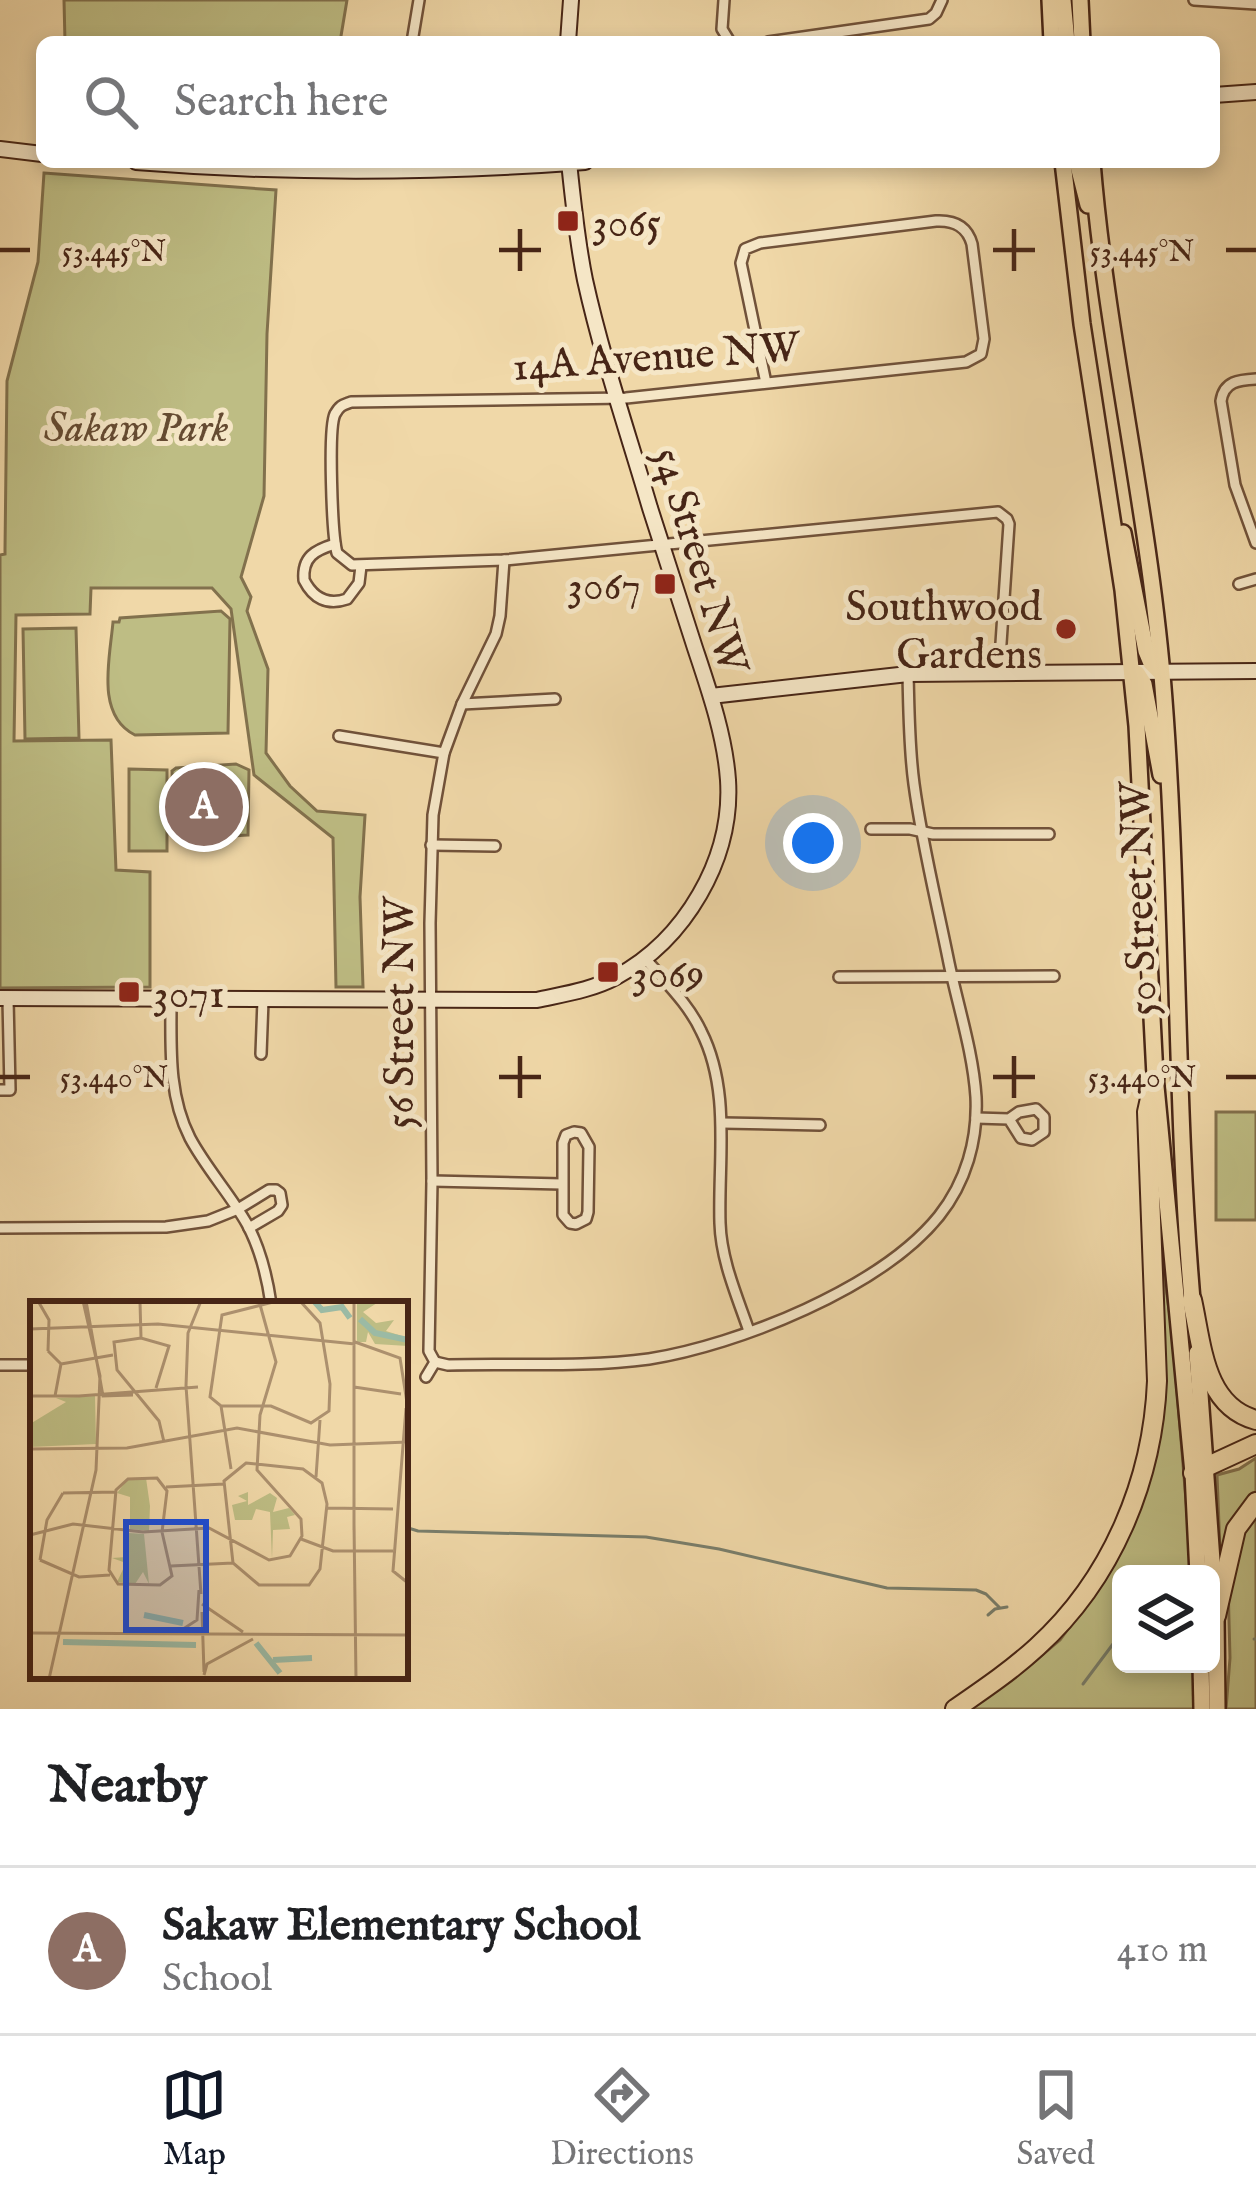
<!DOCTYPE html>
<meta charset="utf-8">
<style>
body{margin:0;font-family:"IM FELL English",serif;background:#f2f2f2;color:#202124}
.controls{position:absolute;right:36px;bottom:36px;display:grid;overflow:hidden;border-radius:18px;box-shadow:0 6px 18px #0003}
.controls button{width:108px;height:108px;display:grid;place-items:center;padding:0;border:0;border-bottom:3px solid #e0e0e0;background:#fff;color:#202124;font:60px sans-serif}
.you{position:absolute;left:813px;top:843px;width:42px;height:42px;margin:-30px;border:9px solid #fff;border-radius:50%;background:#1a73e8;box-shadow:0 0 0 18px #1a73e833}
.badge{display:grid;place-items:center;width:78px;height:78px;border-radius:50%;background:#111827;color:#fff;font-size:39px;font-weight:700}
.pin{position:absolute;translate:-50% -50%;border:6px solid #fff;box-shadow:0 3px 12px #0006}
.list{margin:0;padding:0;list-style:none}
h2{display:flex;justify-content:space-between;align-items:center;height:156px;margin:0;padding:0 48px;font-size:51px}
h2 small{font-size:39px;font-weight:400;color:#757577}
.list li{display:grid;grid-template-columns:78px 1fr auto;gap:36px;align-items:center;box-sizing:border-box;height:168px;padding:0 48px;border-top:3px solid #e0e0e0}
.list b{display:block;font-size:45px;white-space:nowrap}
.list p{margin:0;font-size:39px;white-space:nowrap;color:#757577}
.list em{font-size:39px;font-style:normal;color:#757577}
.icon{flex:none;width:66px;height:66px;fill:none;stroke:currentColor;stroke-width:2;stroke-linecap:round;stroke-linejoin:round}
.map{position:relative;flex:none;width:1256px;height:1709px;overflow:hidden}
.search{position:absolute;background:#fff;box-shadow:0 6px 18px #0003;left:36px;right:36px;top:36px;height:132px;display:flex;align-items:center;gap:30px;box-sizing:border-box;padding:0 42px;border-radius:18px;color:#757577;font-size:45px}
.sheet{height:324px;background:#fff}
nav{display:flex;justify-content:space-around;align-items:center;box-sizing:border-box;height:168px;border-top:3px solid #e0e0e0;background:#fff;font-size:33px;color:#757577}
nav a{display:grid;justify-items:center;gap:6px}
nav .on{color:#111827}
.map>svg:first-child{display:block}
.green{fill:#bebd84;stroke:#82714d;stroke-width:3}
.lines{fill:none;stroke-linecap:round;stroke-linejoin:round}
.stream{stroke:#797e6b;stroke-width:3}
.street-casing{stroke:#71523a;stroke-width:14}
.secondary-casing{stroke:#472516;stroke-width:18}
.primary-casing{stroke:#472516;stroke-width:20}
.highway-casing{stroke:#472516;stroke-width:22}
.street{stroke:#f5e6c6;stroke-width:9}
.secondary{stroke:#f5e6c6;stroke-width:14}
.primary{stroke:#f0d8a8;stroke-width:15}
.highway{stroke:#f0d8a8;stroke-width:18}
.ticks{fill:none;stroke:#472516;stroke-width:4.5}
.poi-dot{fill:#8f2418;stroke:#f5e6c6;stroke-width:4.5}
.labels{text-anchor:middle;stroke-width:10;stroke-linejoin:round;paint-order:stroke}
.poi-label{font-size:42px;fill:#472516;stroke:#f5e6c6;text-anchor:start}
.street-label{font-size:42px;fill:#472516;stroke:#f5e6c6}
.park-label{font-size:42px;font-style:italic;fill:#654b32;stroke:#f5e6c6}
.inset-river{fill:none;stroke:#9bbaa4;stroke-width:6}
.inset-road{fill:none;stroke:#ac906e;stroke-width:3}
.view{fill:#1d4ed8;fill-opacity:0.15;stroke:#1d4ed8;stroke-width:6}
.inset-edge{fill:none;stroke:#472516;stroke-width:6}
.ticks-label{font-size:30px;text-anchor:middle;fill:#472516;stroke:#f5e6c6;stroke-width:10;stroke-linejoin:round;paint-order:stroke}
</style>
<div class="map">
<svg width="1256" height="1709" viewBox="0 0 1256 1709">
<rect width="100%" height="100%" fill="#f0d8a8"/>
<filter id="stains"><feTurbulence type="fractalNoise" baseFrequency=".00167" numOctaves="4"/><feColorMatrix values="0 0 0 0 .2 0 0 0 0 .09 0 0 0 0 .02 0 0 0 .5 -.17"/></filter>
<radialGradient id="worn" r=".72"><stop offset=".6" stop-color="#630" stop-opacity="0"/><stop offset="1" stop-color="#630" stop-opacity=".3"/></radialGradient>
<g class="green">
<polygon points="64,0 347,0 340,42 65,42"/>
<polygon points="44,173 276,190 267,334 264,496 241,577 251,597 247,611 268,669 266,753 290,786 317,811 365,815 360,897 363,987 336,987 333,838 254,775 231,609 212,588 91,588 90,614 16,615 14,741 111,740 116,870 150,872 150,987 0,988 0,555 5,554 5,549 7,381 38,262"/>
<path d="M 221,611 L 230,619 L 228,733 L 135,735 C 95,715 110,658 113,622 L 119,622 L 120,618 Z"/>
<polygon points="76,628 79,738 25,739 23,629"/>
<path d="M 236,764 L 249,770 L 248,835 C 222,836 186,844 174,813 C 170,801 173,783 172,771 L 176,768 Z"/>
<polygon points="129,769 167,770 167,851 129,851"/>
<rect x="1216" y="1112" width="40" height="108"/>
<polygon points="1161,1255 1172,1330 1192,1574 1121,1574 1121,1664 1195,1664 1196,1709 962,1709 1023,1671 1060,1640 1082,1610 1148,1480"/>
<polygon points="1256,1458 1256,1491 1220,1550 1217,1475 1239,1469"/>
<polygon points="1256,1514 1256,1709 1226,1709 1230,1658 1228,1584 1236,1541"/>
</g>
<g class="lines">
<g class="stream">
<polyline points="405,1527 418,1531 646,1537 719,1549 887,1588 976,1590 986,1594 999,1607"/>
<polyline points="988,1615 995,1609 1007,1607"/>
<polyline points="1254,1639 1256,1639"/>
<polyline points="1083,1684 1113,1644 1121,1643"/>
</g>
<defs>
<g id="street">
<polyline points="724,0 722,29 730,42"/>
<polyline points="1194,0 1256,4"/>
<polyline points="412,42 419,0"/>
<polyline points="768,42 929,19 936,13 942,0"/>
<path d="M 1256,379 C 1239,380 1224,381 1221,401 L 1235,485 L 1256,543"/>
<path d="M 766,383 L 741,263 L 745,249 L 760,243 L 936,221 C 954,220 967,226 972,244 L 984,339 L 981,354 L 966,362 L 626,398 L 351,402 C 343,405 340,405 335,414 C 328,428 332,535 337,553 L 352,565 L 504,560 L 998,512 L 1007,519 L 1009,524 L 999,673"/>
<path d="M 335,544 C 315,550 302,557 304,580 C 313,598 327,606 347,599 L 359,583 L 361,566"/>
<polyline points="1239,584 1256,579"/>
<polyline points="462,704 555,699"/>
<polyline points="339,736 444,753"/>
<polyline points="871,829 910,829 933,834 1049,834"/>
<polyline points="431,845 495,846"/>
<path d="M 644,957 C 664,981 688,1003 701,1031 C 731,1090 718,1159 720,1223 C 721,1260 737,1296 749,1331"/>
<polyline points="839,977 1054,976"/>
<path d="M 171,1001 C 171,1047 168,1095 190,1138 C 206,1168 230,1194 247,1224 C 260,1248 267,1276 271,1304"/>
<polyline points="261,1054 263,1000"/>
<polyline points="0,1090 10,1090 8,999"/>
<polyline points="976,1118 1009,1119 1019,1112 1036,1109 1044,1117 1044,1132 1032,1140 1021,1138 1009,1119"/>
<polyline points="722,1123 820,1125"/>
<polygon points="574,1132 581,1133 589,1147 588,1212 586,1219 576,1224 570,1223 563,1215 563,1143 566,1135"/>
<polyline points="432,1181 562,1184"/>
<polyline points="0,1228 166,1227 208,1221 238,1209 269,1190 276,1190 280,1193 282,1205 278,1211 249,1228"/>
<path d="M 435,1362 L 448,1365 C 513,1363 584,1368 649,1359 C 738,1345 881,1288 939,1216 C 966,1182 978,1140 976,1097 C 973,1052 958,1006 949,963 C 937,903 922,844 914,784 C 909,748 909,711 908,674"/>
<polyline points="0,1365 33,1365"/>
<polyline points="426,1377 435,1362 429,1351 432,1181 430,923 433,815 444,753 462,704 496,634 500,616 504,560"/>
</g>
<g id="secondary">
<polyline points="568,42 571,0"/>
<polyline points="1214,95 1256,92"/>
<polyline points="0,149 42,154"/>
<path d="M 136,162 C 285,174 436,173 585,162"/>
<polyline points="711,696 908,674 1256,671"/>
<path d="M 0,998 L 537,1000 C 564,994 592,990 616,977 C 685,940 733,859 728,780 C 725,736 709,690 695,648 C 680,601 665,555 650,508 C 628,433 602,357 585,280 C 577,241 573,201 569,162"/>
</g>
<g id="primary">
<polyline points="1050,0 1052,42"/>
<polyline points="1063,0 1067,42"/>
<polyline points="1080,0 1082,42"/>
<polyline points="1063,162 1082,324 1123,590 1137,726 1155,1076 1193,1473 1198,1574"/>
<polyline points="1077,162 1088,205"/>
<path d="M 1092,162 C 1106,334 1147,503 1162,675 C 1180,887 1174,1100 1193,1311"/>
<polyline points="1123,533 1146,651 1151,663 1159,671"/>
<polyline points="1132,672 1137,673 1144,684 1161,775"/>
<polyline points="1197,1353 1216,1616 1217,1709"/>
<polyline points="1201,1664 1202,1709"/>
</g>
<g id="highway">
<path d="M 1192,1300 C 1202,1345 1204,1406 1256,1420"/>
<polyline points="1193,1473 1256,1444"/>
<polyline points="1216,1616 1236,1529 1256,1502"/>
<path d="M 955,1709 C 984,1689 1012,1670 1037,1647 C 1112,1579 1153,1480 1157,1381 L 1147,1112 L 1155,1076"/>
</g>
</defs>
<use href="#street" class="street-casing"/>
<use href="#secondary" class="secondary-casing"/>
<use href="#primary" class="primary-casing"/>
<use href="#highway" class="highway-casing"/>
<use href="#street" class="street"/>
<use href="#secondary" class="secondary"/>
<use href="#primary" class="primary"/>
<use href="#highway" class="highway"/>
</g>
<path class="ticks" d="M 520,229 L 520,271M 1014,229 L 1014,271M 0,250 L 30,250M 499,250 L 541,250M 993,250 L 1035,250M 1226,250 L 1256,250M 520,1056 L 520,1098M 1014,1056 L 1014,1098M 0,1077 L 30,1077M 499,1077 L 541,1077M 993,1077 L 1035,1077M 1226,1077 L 1256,1077"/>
<g class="poi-dot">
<rect x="556" y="209" width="24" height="24" rx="6"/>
<rect x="653" y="572" width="24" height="24" rx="6"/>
<circle cx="1066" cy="629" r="12"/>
<rect x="596" y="960" width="24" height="24" rx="6"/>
<rect x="117" y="980" width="24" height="24" rx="6"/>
</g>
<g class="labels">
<g class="poi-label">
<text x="592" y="236">3065</text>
<text x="641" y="599" text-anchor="end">3067</text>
<text x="1042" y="620" text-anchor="end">Southwood<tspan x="1042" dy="48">Gardens</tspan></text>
<text x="632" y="987">3069</text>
<text x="153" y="1007">3071</text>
</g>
<g class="street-label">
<text transform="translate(656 355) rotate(-4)" y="15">14A Avenue NW</text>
<text transform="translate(702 560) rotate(73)" y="15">54 Street NW</text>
<text transform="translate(1137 899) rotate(-92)" y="15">50 Street NW</text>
<text transform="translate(398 1013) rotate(-90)" y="15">56 Street NW</text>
</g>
<g class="park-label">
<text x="136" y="441">Sakaw Park</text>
</g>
</g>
<g transform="translate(30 1301)">
<rect width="378" height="378" fill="#f0d8a8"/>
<path d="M 327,0 L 350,0 L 333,11 L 346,22 L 364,19 L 356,30 L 378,37 L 378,45 L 345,43 L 338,31 L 336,41 L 327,41 ZM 65,95 L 66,143 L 0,146 L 0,123 L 36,101 L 26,97 ZM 116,177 L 120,205 L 119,230 L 100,228 L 100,196 L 87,192 L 97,179 ZM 218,191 L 218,204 L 240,192 L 247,197 L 243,211 L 259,207 L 265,214 L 257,216 L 260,228 L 243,229 L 242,258 L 240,211 L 226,208 L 222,219 L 205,219 L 202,204 L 217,200 L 208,195 ZM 99,232 L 114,233 L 119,283 L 113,271 L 105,283 L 87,281 L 96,262 L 82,257 L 96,256 Z" fill="#bebd84"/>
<path class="inset-river" d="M 284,0 L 292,9 L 312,6 L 320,17M 330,18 L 345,32 L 378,39M 114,314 L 153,322M 33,341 L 166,344M 226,342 L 250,372M 243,359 L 282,357"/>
<path class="inset-road" d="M 8,0 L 19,19 L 18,50M 56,0 L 73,95 L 103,94M 171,0 L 158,32 L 156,85 L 171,293M 247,0 L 192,14 L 180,96 L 191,105 L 241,105 L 281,122 L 299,110 L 300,83 L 290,22 L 270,0M 110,1 L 111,37M 0,28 L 128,23 L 325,43M 325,41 L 370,57 L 378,108M 18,50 L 31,63 L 25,95M 31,63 L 83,54M 324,86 L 371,93M 126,87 L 139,45 L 111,37 L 84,41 L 87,69 L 129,120 L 134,141M 0,95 L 50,95M 49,95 L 168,86M 191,105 L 201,168M 376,107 L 363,270 L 378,282M 0,148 L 97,147 L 207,127 L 300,144 L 378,141M 216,162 L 273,168 L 292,182 L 297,203 L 290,268 L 279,284 L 229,284 L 203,262 L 194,180 ZM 286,176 L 290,119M 127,177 L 137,190 L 132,231 L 142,275 L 130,284 L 88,283 L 79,269 L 86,189 L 98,178 ZM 136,186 L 194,183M 33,192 L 86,191M 297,207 L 363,208M 324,222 L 326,378M 324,229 L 324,0M 0,234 L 43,223 L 113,231 L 179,227 L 239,259 L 260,255 L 272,235 L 271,218 L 227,169 L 230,114 L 246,61 L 229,0M 271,238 L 303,250 L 363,250M 10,259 L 17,219 L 33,192M 10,259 L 49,276 L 80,274M 141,265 L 203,262M 172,303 L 213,331M 172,311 L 174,371M 0,332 L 378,334M 147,332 L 167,319 L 169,289M 174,374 L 177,363 L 223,338M 19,378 L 66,169 L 70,75 L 53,0"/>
<path class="view" d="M 96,221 L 176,221 L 176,329 L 96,329 Z"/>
<rect width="378" height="378" class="inset-edge"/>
</g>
<g class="ticks-label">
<text x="114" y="261">53.445°N</text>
<text x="1142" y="261">53.445°N</text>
<text x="114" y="1087">53.440°N</text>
<text x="1142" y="1087">53.440°N</text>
</g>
<rect width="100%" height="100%" filter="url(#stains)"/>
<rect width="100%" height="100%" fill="url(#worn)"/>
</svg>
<div class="controls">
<button><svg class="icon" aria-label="layers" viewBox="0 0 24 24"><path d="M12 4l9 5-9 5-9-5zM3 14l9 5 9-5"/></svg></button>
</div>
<div class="you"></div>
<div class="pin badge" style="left:204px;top:807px;background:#8d6e63">A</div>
<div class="search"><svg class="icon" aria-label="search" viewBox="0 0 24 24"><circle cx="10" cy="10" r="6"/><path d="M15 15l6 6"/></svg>Search here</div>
</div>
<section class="sheet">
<h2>Nearby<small></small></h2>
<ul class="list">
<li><span class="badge" style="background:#8d6e63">A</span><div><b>Sakaw Elementary School</b><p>School</p></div><em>410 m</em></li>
</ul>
</section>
<nav>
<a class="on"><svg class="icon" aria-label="map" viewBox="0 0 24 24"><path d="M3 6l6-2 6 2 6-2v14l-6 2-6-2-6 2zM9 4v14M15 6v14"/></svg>Map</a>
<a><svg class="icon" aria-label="directions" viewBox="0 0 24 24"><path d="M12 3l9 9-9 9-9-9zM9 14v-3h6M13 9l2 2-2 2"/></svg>Directions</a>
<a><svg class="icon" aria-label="saved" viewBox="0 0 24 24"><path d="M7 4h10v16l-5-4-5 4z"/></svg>Saved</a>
</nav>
